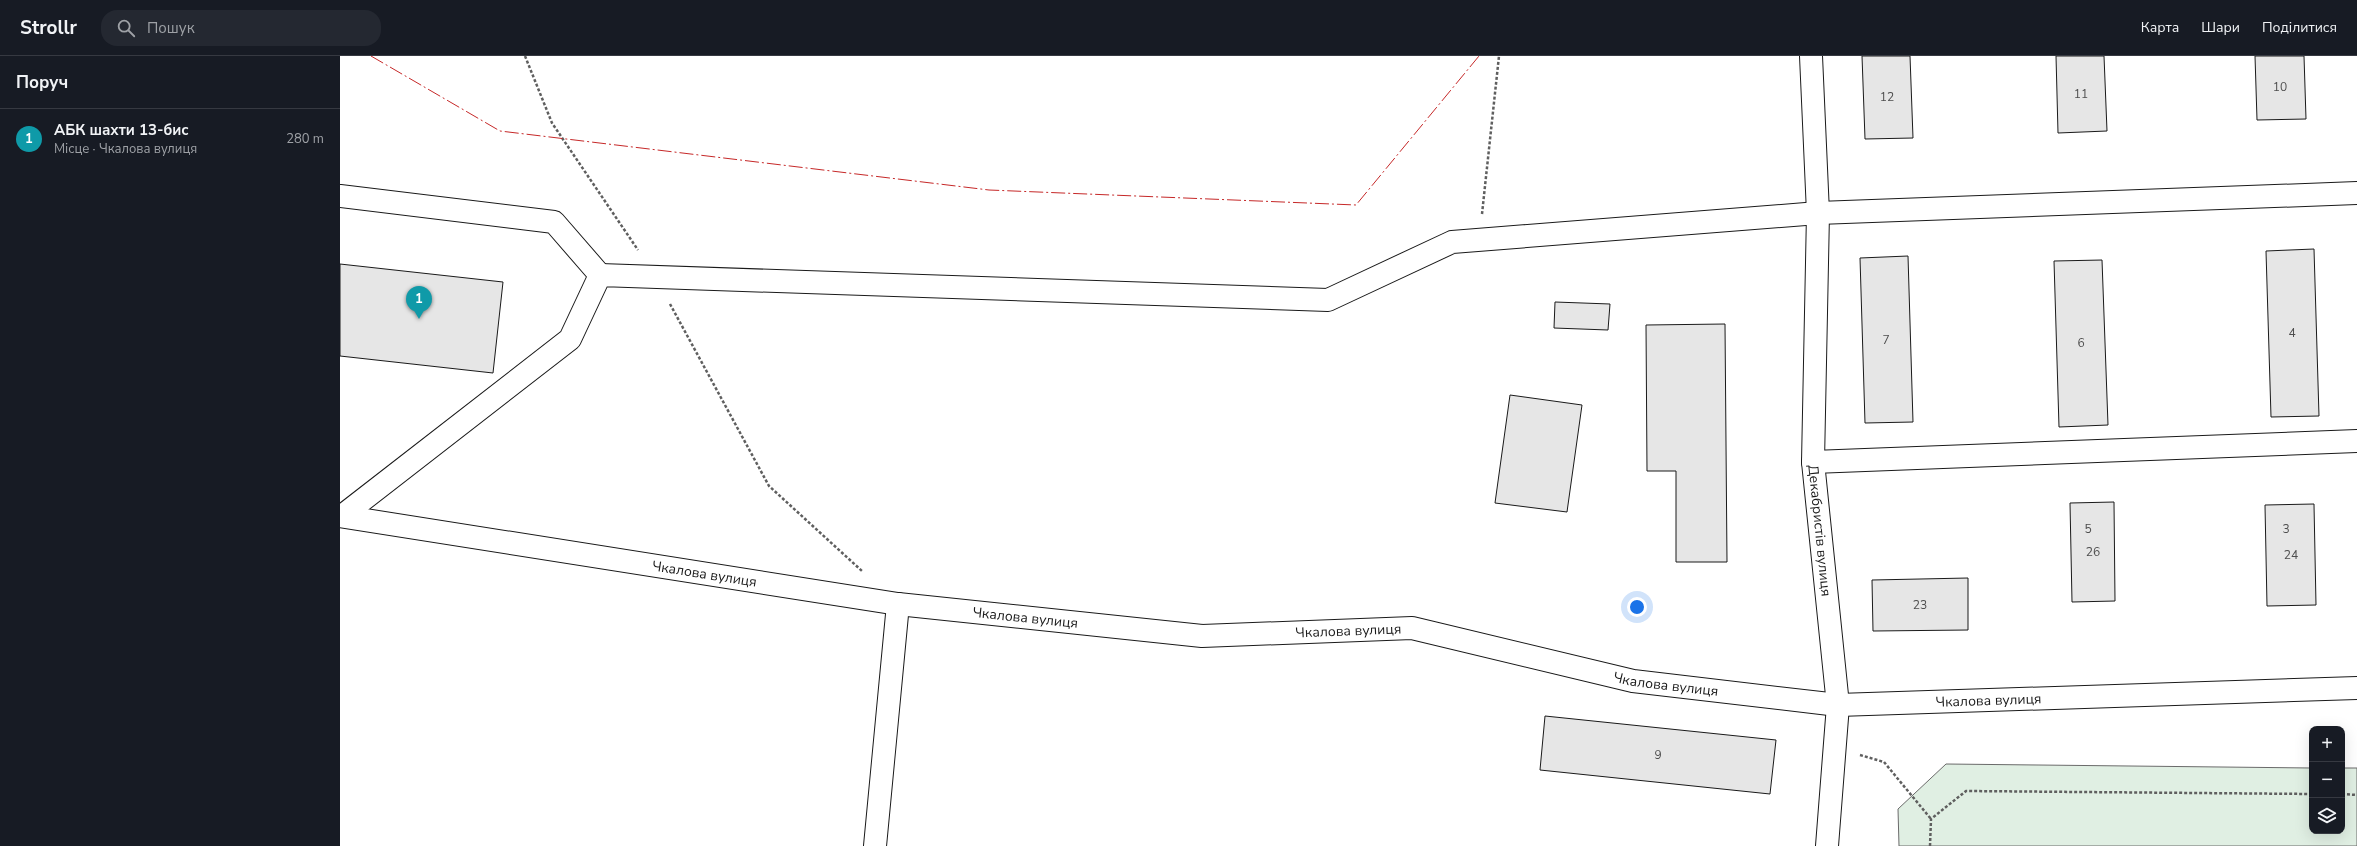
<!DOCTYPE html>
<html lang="uk">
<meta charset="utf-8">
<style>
body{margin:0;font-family:"Nunito Sans",sans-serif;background:#242831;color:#f1f3f6}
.controls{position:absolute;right:12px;bottom:12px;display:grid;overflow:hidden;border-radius:8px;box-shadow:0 4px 16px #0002}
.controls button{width:36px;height:36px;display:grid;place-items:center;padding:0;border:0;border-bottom:1px solid #363941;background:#171b24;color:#f1f3f6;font:20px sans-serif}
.you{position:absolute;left:1297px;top:551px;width:14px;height:14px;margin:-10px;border:3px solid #fff;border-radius:50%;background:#1a73e8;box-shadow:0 0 0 6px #1a73e833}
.badge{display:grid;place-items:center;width:26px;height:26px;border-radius:50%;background:#d93025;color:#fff;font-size:13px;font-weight:700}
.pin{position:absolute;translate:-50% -33px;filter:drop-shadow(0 1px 2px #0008)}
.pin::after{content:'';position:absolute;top:21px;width:14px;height:12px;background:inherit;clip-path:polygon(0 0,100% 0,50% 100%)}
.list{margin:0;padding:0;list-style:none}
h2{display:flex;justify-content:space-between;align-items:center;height:52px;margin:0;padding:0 16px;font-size:17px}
h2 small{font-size:13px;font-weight:400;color:#9ea1a6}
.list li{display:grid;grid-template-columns:26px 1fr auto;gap:12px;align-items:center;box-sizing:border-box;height:60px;padding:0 16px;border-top:1px solid #363941}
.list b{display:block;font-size:15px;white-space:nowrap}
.list p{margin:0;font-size:13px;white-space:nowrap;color:#9ea1a6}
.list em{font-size:13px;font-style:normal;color:#9ea1a6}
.icon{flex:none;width:22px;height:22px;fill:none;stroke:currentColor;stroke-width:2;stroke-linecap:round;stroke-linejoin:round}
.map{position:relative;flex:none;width:2017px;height:790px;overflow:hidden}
header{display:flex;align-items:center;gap:24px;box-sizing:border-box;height:56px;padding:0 20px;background:#171b24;border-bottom:1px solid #363941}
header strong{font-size:19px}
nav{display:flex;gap:22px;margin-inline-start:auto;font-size:14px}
.search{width:280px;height:36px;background:#242831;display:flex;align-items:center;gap:10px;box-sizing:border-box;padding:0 14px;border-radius:16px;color:#9ea1a6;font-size:15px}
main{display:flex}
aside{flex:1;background:#171b24}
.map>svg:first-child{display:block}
.green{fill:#e0efe3;stroke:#6a6a6a}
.building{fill:#e6e6e6;stroke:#1a1a1a}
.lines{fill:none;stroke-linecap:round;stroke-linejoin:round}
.minor-casing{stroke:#1a1a1a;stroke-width:24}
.path{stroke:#5f5f5f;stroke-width:2.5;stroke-dasharray:3 2;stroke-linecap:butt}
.minor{stroke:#fff;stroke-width:22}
.power{stroke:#c62828;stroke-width:1;stroke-dasharray:14 3 2 3;stroke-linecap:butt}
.labels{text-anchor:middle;stroke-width:3;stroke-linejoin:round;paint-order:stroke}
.number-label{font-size:12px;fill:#4d4d4d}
.street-label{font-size:14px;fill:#1a1a1a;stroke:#fff}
</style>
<header>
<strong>Strollr</strong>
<div class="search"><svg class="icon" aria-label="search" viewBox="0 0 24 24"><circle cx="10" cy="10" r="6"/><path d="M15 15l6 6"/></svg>Пошук</div>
<nav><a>Карта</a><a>Шари</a><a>Поділитися</a></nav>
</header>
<main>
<aside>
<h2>Поруч<small></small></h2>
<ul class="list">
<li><span class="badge" style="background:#0f9aa8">1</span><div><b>АБК шахти 13-бис</b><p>Місце · Чкалова вулиця</p></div><em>280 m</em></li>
</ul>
</aside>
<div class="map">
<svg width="2017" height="790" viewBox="0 0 2017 790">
<rect width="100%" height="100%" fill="#fff"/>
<polygon class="green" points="1606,708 1972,712 1972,775 2002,775 2002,712 2017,712 2017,790 1559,790 1558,753"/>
<g class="building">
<polygon points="1522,0 1570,0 1573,82 1525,83"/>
<polygon points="1716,0 1764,0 1767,75 1718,77"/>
<polygon points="1915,0 1964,0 1966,63 1917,64"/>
<polygon points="1974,193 1979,360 1931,361 1926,195"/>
<polygon points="1568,200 1573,366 1525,367 1520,202"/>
<polygon points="1762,204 1768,369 1719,371 1714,205"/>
<polygon points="0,208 163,226 153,317 0,300"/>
<polygon points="1215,246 1270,248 1268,274 1214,272"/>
<polygon points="1385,268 1387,506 1336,506 1336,415 1307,415 1306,269"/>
<polygon points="1170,339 1242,349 1227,456 1155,447"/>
<polygon points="1774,446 1775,545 1732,546 1730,447"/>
<polygon points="1974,448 1976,549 1927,550 1925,449"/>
<polygon points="1628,522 1628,574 1533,575 1532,524"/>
<polygon points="1205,660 1436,684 1430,738 1200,714"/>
</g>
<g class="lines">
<defs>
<g id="minor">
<path id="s1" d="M 1471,0 L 1478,157 L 1473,406 L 1498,649 L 1487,790"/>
<polyline points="0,140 214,166 260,219"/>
<polyline points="1473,406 2017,385"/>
<path id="s2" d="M 0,460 L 558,548 L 862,580 L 1072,572 L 1293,625 L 1498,649 L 2017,632"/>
<polyline points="2,460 230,283 260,219 988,244 1112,186 1478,157 2017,137"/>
<polyline points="535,790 558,548"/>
</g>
</defs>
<use href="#minor" class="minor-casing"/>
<g class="path">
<polyline points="185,0 212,67 298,194"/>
<polyline points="1142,158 1159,0"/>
<polyline points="330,248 429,430 522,515"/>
<polyline points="1520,699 1544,706 1591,763"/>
<polyline points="2002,738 2017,739"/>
<polyline points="1590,790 1591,763 1626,735 1972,738"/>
</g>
<use href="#minor" class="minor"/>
<polyline class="power" points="31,0 160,75 649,134 1016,149 1139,0"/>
</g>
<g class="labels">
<g class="number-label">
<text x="1940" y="35">10</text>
<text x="1741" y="42">11</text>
<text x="1547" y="45">12</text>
<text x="1952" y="281">4</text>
<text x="1546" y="288">7</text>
<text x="1741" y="291">6</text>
<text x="1748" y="477">5</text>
<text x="1946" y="477">3</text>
<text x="1753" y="500">26</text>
<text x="1951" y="503">24</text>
<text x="1580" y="553">23</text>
<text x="1318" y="703">9</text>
</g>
<g class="street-label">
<text dy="5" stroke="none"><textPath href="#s1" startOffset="475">Декабристів вулиця</textPath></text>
<text dy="5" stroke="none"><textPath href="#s2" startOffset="369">Чкалова вулиця</textPath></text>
<text dy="5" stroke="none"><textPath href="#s2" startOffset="693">Чкалова вулиця</textPath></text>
<text dy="5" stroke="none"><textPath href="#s2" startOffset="1017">Чкалова вулиця</textPath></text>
<text dy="5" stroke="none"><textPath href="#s2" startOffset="1341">Чкалова вулиця</textPath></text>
<text dy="5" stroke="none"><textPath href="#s2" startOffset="1665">Чкалова вулиця</textPath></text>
</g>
</g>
</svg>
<div class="controls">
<button>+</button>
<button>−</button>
<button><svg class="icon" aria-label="layers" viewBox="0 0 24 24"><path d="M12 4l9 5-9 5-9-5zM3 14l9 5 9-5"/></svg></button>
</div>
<div class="you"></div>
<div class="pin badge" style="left:79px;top:263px;background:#0f9aa8">1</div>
</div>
</main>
